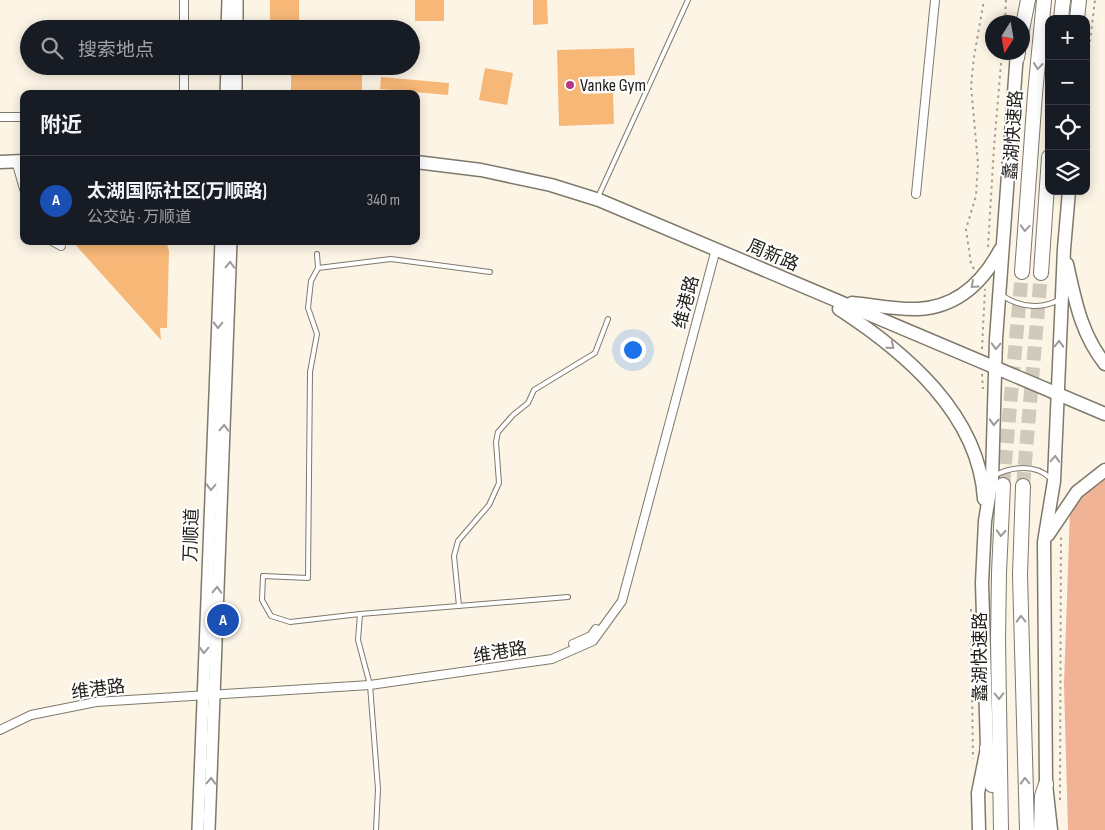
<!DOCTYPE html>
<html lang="zh">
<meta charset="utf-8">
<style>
body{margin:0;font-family:"Sofia Sans Condensed","Noto Sans SC",sans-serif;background:#242831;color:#f1f3f6}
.controls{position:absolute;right:15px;top:15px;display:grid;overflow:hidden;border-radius:10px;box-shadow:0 2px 12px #0003}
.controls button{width:45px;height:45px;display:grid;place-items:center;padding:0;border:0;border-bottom:1px solid #363941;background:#171b24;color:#f1f3f6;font:25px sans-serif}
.compass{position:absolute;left:985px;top:15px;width:45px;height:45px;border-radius:50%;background:#171b24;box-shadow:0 2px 12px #0003;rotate:191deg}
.you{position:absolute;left:632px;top:349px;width:18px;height:18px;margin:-12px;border:4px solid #fff;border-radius:50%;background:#1a73e8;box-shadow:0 0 0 8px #1a73e833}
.badge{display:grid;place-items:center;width:32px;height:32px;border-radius:50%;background:#2563eb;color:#fff;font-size:16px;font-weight:700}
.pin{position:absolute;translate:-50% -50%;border:2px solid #fff;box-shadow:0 1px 5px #0006}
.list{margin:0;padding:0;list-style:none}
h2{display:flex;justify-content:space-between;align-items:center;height:65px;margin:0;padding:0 20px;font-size:21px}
h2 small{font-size:16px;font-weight:400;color:#9ea1a6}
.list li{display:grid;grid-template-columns:32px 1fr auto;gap:15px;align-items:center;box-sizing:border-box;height:90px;padding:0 20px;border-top:1px solid #363941}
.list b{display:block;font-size:19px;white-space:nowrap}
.list p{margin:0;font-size:16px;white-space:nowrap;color:#9ea1a6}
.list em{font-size:16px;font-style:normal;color:#9ea1a6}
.icon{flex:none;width:28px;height:28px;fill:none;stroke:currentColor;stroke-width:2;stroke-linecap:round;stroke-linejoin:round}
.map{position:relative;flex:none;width:1105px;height:830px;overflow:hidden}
.search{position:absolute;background:#171b24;box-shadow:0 2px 12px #0003;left:20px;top:20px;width:400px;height:55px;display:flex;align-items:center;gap:12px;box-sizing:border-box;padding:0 18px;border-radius:28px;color:#9ea1a6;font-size:19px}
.panel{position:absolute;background:#171b24;box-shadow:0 2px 12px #0003;left:20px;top:90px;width:400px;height:155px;border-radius:10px}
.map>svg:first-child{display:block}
.green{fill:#f1b396}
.building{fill:#f6b777}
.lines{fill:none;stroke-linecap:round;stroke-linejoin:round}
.highway-tunnel{stroke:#d0cabd;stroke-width:14;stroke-dasharray:14 7;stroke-linecap:butt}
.lane-casing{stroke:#7f796c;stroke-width:6}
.street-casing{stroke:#7f796c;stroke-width:10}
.secondary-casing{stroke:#7f796c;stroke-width:14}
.primary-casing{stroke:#7f796c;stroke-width:15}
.highway-casing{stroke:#7f796c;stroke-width:16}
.path{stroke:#a39e93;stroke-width:2;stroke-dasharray:2.5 4;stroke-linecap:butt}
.lane{stroke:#fff;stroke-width:4}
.street{stroke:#fff;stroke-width:8}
.secondary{stroke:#fff;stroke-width:11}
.primary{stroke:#fff;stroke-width:12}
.highway{stroke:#fff;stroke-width:14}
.oneway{stroke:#9b9a98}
.poi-dot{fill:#b63680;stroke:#fff;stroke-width:2}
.labels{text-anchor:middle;stroke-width:4;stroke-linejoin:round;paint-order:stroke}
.poi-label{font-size:18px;fill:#211e19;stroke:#fff;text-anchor:start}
.street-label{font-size:18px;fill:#211e19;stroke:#fff}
</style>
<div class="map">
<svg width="1105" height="830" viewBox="0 0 1105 830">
<rect width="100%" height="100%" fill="#fcf5e6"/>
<polygon class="green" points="1105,478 1105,830 1068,830 1064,684 1070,510 1089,487"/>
<g class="building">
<rect x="270" y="0" width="29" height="22"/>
<rect x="415" y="0" width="29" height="21"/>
<polygon points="533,0 547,0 548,24 533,25"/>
<polygon points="634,48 635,75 582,77 583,94 613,93 614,124 559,126 557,50"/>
<polygon points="485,68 513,73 507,105 479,100"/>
<polygon points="362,73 362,91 291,92 291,74"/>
<polygon points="381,77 449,83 448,95 380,89"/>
<polygon points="72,241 166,241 169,251 167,328 160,328 161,340"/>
</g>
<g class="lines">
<g class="highway-tunnel">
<polyline points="1003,485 1022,272"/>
<polyline points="1023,486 1041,273"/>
</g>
<defs>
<g id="lane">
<polyline points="598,197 688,0"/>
<polyline points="317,254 318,268 311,281 308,308 317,334 310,372 308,578 263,576 262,600 271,616 290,622 360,614 358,640 370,685 378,789 376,830"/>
<polyline points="318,268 391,259 490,272"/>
<path d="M 1003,296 C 1019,307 1043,310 1060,299"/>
<path d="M 994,476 C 1011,466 1036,464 1050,478"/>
<polyline points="459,606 454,556 458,541 489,505 499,483 496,442 498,432 513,415 528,403 534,390 595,353 608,319"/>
<polyline points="360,614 568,597"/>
</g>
<g id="street">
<polyline points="184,0 184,29"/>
<polyline points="184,66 184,94"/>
<polyline points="0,117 24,117"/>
<polyline points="16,161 24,189"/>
<polyline points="916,194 935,0"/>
<polyline points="52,241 61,246"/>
<polyline points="573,644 591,636 596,629"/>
<polyline points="0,730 31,715 96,702 370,685 552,659 593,641 622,601 716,249"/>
</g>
<g id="secondary">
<polyline points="227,29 228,0"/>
<polyline points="237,29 237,0"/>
<polyline points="226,94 227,66"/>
<polyline points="236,94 236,66"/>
<polyline points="198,830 221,241"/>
<polyline points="209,830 231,241"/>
</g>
<g id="primary">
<polyline points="0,162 24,161"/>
<polyline points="416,162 481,170 551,185 599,200 1105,414"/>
<path d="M 1067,264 C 1075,300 1081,334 1105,364"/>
<path d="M 852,303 C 874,305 896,310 918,309 C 957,307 983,282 1000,250"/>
<path d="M 839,309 C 905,352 979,414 984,499"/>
<polyline points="1048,535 1077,492 1105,470"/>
<polyline points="979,830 978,793 987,748 982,583 985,521 992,478 996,339 1017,52"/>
<polyline points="1051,830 1046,784 1044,542 1054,481 1064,249 1069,191"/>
</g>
<g id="highway">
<polyline points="1061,19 1063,0"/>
<polyline points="1077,19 1079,0"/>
<polyline points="1022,30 1028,0"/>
<polyline points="1017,58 1018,52"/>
<polyline points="1022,272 1035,94 1044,0"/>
<polyline points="1041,273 1049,157"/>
<polyline points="1023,486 1020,575 1027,830"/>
<polyline points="987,748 992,770 992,785"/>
<polyline points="1001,830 998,640 999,573 1003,485"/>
<polyline points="1041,830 1042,796 1046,784"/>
</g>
</defs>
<use href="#lane" class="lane-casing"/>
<use href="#street" class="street-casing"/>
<use href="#secondary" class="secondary-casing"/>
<use href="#primary" class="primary-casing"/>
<use href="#highway" class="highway-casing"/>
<g class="path">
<polyline points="1005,22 1006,0"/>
<polyline points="1086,74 1095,0"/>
<polyline points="988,247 994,147 1002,52"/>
<polyline points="974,269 971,264 966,229 976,196 978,163 971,86 974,57 984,0"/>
<polyline points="982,349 985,289"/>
<polyline points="982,374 983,389"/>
<polyline points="971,609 973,759"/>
<polyline points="1060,800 1061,535"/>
</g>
<use href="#lane" class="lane"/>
<use href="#street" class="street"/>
<use href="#secondary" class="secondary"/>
<use href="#primary" class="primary"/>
<use href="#highway" class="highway"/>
</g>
<defs><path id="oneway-chevron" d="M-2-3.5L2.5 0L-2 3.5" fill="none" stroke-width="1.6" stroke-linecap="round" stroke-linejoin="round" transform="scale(1.25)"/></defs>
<g class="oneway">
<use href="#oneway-chevron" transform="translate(1038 66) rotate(96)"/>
<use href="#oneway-chevron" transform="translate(1025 228) rotate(94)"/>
<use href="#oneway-chevron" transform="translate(230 265) rotate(-88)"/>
<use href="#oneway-chevron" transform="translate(974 285) rotate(138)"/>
<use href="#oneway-chevron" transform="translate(218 325) rotate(92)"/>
<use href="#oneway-chevron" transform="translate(1059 344) rotate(-88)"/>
<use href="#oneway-chevron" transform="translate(891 346) rotate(39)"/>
<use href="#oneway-chevron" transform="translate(996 346) rotate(92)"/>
<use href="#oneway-chevron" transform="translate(994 422) rotate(92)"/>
<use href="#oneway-chevron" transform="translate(224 428) rotate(-88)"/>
<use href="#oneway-chevron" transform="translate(1055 459) rotate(-88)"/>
<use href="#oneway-chevron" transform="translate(211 487) rotate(92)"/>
<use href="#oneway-chevron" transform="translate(1001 533) rotate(93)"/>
<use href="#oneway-chevron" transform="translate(217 590) rotate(-88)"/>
<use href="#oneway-chevron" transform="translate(1021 619) rotate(-91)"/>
<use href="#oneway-chevron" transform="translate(204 650) rotate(92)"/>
<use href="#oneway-chevron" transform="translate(999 696) rotate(89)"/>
<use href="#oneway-chevron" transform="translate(211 781) rotate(-88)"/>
<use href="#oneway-chevron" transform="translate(1025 781) rotate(-92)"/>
</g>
<circle class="poi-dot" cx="570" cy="85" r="5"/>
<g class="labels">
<g class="poi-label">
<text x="580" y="91">Vanke Gym</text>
</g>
<g class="street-label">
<text transform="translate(1013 135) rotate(-86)" y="6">蠡湖快速路</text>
<text transform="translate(773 255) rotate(23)" y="6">周新路</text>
<text transform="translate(686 302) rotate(-75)" y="6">维港路</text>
<text transform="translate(191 535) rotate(-88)" y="6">万顺道</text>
<text transform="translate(500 652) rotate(-9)" y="6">维港路</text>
<text transform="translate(980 657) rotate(-90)" y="6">蠡湖快速路</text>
<text transform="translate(98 689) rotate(-7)" y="6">维港路</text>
</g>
</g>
</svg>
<div class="controls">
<button>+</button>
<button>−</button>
<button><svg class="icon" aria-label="locate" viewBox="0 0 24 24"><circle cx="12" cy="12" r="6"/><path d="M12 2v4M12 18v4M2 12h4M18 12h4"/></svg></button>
<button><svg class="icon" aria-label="layers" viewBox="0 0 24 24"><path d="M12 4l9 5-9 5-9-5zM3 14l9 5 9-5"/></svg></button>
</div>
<svg class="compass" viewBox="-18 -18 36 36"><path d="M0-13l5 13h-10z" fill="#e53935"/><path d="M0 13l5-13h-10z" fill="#9ea1a6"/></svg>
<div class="you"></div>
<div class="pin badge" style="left:223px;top:620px;background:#1a4fb4">A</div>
<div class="search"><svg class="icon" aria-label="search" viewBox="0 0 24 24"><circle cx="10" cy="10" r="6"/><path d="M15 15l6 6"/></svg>搜索地点</div>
<section class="panel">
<h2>附近<small></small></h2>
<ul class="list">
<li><span class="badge" style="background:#1a4fb4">A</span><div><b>太湖国际社区(万顺路)</b><p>公交站 · 万顺道</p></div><em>340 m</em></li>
</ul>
</section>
</div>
